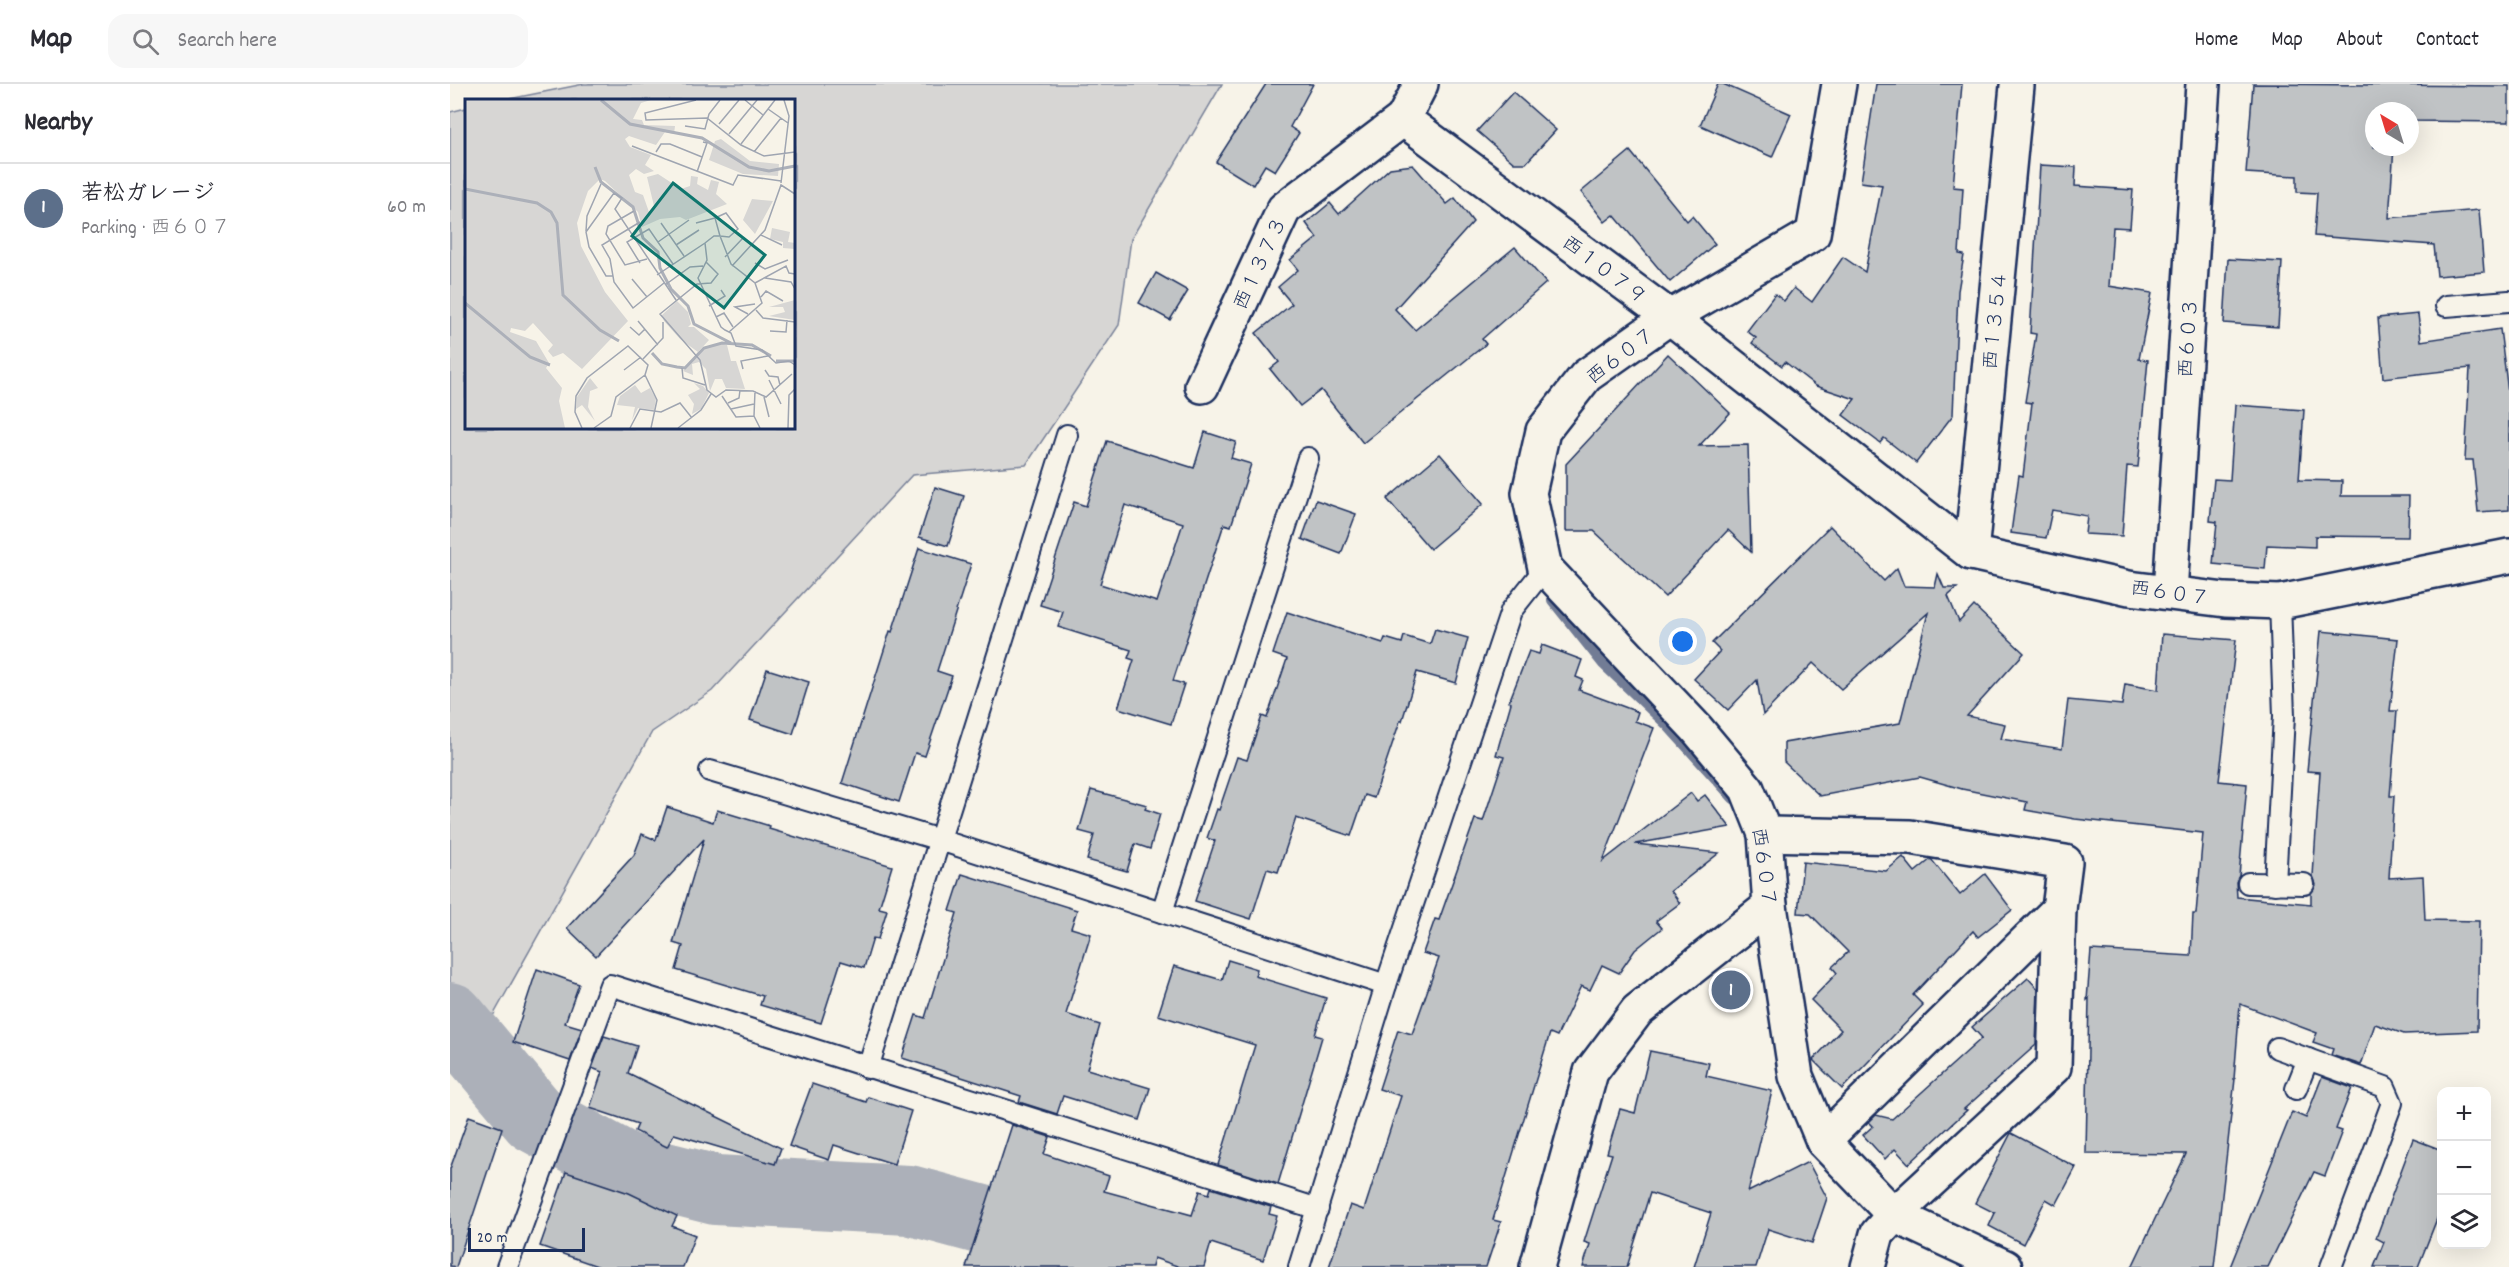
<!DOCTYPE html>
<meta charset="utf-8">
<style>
body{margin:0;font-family:Dekko,"Klee One",sans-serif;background:#f7f7f7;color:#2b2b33}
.controls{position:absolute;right:18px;bottom:18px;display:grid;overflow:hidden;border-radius:12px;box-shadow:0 6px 24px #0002}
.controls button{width:54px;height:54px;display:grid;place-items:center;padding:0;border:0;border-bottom:2px solid #e1e1e2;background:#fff;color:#2b2b33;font:30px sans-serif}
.compass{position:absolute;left:1915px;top:18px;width:54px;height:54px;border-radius:50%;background:#fff;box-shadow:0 6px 24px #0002;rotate:322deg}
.scale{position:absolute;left:18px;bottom:15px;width:117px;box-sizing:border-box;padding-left:6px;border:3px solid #1b2f5e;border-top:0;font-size:16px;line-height:21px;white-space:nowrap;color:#1b2f5e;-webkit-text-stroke:4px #f7f3e8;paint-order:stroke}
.you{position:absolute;left:1233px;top:558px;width:21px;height:21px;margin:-15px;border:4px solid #fff;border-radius:50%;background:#1a73e8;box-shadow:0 0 0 9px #1a73e833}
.badge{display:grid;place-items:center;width:39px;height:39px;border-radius:50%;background:#0b8043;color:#fff;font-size:20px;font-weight:700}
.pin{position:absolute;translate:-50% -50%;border:3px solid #fff;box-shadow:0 2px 6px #0006}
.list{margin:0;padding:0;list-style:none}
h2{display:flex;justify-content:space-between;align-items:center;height:78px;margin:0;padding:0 24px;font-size:26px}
h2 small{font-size:20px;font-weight:400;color:#7c7c81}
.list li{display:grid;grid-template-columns:39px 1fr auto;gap:18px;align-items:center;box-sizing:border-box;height:90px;padding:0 24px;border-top:2px solid #e1e1e2}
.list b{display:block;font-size:22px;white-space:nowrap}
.list p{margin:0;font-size:20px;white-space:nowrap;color:#7c7c81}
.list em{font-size:20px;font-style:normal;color:#7c7c81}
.icon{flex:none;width:33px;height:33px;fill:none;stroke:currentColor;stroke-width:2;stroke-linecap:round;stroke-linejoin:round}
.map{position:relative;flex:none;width:2059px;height:1183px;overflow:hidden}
header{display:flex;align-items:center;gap:36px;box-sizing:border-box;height:84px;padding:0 30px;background:#fff;border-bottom:2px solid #e1e1e2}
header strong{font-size:28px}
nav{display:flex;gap:33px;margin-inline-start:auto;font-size:21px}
.search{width:420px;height:54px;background:#f7f7f7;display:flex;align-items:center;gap:15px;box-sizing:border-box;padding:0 21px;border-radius:18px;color:#7c7c81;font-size:22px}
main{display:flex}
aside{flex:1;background:#fff}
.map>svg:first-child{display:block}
.green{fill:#d7d6d4;stroke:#798299;stroke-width:1.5}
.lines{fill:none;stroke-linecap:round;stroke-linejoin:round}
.stream{stroke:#727c95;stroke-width:12}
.river{stroke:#acb0b9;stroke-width:70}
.building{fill:#c0c3c5;stroke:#1b2f5e;stroke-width:1.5;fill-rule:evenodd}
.service-casing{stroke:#1b2f5e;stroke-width:24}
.minor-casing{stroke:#1b2f5e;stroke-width:38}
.service{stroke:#f7f3e8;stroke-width:20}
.minor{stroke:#f7f3e8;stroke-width:33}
.labels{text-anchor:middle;stroke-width:5;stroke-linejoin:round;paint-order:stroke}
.street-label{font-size:20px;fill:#1b2f5e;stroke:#f7f3e8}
.inset-river{fill:none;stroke:#acb0b9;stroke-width:3}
.inset-road{fill:none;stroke:#9fa5b1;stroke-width:1.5}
.view{fill:#0f766e;fill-opacity:0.15;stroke:#0f766e;stroke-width:3}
.inset-edge{fill:none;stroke:#1b2f5e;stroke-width:3}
</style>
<header>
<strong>Map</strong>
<div class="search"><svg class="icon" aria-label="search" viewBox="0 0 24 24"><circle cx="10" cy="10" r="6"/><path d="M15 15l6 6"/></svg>Search here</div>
<nav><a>Home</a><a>Map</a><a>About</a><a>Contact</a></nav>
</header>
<main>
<aside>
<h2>Nearby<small></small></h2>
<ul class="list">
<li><span class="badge" style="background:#5c6f8a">1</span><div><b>若松ガレージ</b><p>Parking · 西６０７</p></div><em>60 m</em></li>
</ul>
</aside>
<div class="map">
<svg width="2059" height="1183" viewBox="0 0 2059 1183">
<rect width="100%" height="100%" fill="#f7f3e8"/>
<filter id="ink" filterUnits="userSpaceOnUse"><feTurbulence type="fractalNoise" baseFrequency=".0167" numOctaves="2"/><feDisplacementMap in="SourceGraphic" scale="12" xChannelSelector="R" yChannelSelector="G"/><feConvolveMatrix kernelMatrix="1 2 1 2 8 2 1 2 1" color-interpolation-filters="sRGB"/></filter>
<g filter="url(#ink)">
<polygon class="green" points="134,0 772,0 681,155 669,241 576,381 462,391 262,607 202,648 34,948 0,921 0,28 16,24 16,344 344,344 344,16 54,16"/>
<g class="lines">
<polyline class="stream" points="1103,516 1154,580 1218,641 1284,714"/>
<polyline class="river" points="0,933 85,1034 175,1083 266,1106 459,1116 533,1136 601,1170 619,1183"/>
</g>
<g class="building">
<polygon points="816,0 863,0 840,43 849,49 825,87 815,81 803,101 766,78"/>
<polygon points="1268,0 1273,0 1341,30 1322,73 1250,41"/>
<polygon points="1426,0 1512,0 1503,103 1513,104 1509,170 1514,171 1508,207 1503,331 1466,379 1434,354 1430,359 1393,331 1405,315 1366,302 1335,278 1332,282 1302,259 1306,254 1297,247 1325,210 1334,217 1344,204 1362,218 1393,173 1415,188 1432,101 1411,98"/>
<polygon points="1803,0 2059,2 2059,38 1960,37 1960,27 1924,27 1924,63 1944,63 1939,134 2029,126 2034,188 1987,192 1984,161 1864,152 1867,109 1847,108 1847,92 1796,89"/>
<polygon points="1063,8 1106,46 1076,79 1064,79 1027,47"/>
<polygon points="1180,67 1237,137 1242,132 1265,160 1220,198 1164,131 1155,138 1131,108"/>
<polygon points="963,81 997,120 1005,114 1023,138 945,225 965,246 1065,163 1096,199 1032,255 1036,260 913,359 871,306 850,322 820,285 829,278 806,249 842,220 828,203 848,186 840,176 867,154 856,139 880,119 889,130 940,84"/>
<polygon points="1590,81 1626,83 1625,102 1683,106 1680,144 1663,143 1659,202 1702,209 1689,275 1698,276 1688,383 1677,382 1672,452 1635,450 1637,432 1602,426 1596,454 1561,449 1569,391 1573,392 1582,319 1575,318 1586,250 1580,249"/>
<polygon points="1778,175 1832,178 1828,243 1774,239"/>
<polygon points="706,189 738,207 720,236 689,219"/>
<polygon points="1968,230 1971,257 2050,245 2059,316 2059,426 2028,428 2023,376 2015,376 2020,284 1933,294 1928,234"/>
<polygon points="1218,270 1280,329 1249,362 1298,361 1301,468 1278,446 1215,513 1144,447 1116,447 1116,380"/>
<polygon points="1785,321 1854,326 1849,396 1892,397 1891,412 1959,412 1958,453 1865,452 1865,463 1817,461 1815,485 1763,480 1767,438 1760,437 1764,395 1780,396"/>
<path d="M 755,348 L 786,358 L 781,374 L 801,380 L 781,442 L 774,440 L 723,597 L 734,600 L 721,640 L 668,624 L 684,576 L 678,574 L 681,566 L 608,543 L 613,528 L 590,521 L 624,418 L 636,422 L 657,357 L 744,384 ZM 675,421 L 733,439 L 707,518 L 650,500 Z"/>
<polygon points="990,370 1033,420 980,465 937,415"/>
<polygon points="485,403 514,412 498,462 469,453"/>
<polygon points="866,416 906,430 891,470 852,455"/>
<polygon points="1380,442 1434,497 1447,484 1454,502 1485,503 1488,490 1494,504 1507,504 1498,512 1509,538 1524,522 1574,569 1517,632 1555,640 1551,655 1612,665 1618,616 1672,621 1675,600 1708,606 1712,550 1786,556 1769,697 1797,700 1789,792 1786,798 1787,813 1861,820 1861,809 1866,801 1863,792 1870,688 1857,687 1871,547 1948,555 1940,627 1947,627 1940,712 1944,712 1939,794 1973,792 1975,836 2029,837 2027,947 1954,950 1925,940 1911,981 1881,971 1883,965 1863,958 1867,949 1790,920 1784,995 1785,995 1764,1183 1682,1183 1736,1070 1636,1069 1639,914 1637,916 1641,866 1741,872 1743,830 1746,830 1753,749 1625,735 1575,726 1577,718 1512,705 1470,693 1370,712 1334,678 1334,659 1450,639 1478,529 1391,605 1363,579 1313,631 1307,596 1278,626 1244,595 1270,567 1262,559"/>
<polygon points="469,464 521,480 487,587 502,592 475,672 465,669 449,718 392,699 440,547 442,548"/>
<polygon points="837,528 933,559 935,554 952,559 954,552 980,560 985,545 1018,554 1006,599 967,588 952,637 950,637 924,714 915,711 901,752 846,734 828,788 817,785 801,835 745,817 765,757 757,754 767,725 769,726 787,673 797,676 812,632 817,634 837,575 823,570"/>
<polygon points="1092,561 1132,576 1126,593 1133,596 1129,606 1188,628 1185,637 1204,644 1153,777 1241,709 1247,717 1255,711 1280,743 1185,760 1269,769 1221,807 1230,819 1206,837 1212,844 1185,866 1169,889 1152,881 1140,906 1131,902 1107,952 1100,949 1043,1136 1051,1138 1036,1183 879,1183 900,1121 914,1126 951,1012 929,1005 948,946 962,950 989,874 973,869 985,835 989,836 1025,735 1033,737 1054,673 1046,671 1061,619 1059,618 1079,567 1089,570"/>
<polygon points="317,585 359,598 343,650 300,636"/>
<polygon points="641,706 697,721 695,725 710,730 700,765 685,760 677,787 637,776 644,751 629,747"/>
<polygon points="217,723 263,738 267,726 320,742 319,745 442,782 429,824 437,826 428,855 423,854 414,884 391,877 371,939 310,921 313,912 226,886 233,862 223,859 254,755 146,872 117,844 184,771 192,750 206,756"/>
<polygon points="1453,773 1465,788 1481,775 1510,811 1535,790 1562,826 1528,853 1523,847 1463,911 1473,921 1392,1005 1363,976 1391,946 1361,916 1387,889 1382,883 1398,868 1360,830 1348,829 1353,778 1436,787"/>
<polygon points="512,790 627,826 621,844 641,850 616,930 650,941 637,985 700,1004 690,1036 613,1012 607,1030 569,1018 571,1012 452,974 466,931 475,934 507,829 500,827"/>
<polygon points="778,876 807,885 805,892 876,914 865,951 872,953 828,1100 768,1081 805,961 708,931 724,882 772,896"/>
<polygon points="87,885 129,900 115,939 132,944 120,977 63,958"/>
<polygon points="1578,894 1588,905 1586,961 1514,1025 1517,1026 1459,1080 1445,1065 1435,1075 1413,1051 1423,1042 1419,1038 1426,1031 1442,1035 1532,954 1522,943"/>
<polygon points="154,952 187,962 178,989 331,1064 325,1080 224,1050 217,1063 185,1047 188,1040 140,1024 152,988 142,984"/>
<polygon points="1200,967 1259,979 1256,992 1322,1007 1298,1108 1358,1078 1377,1114 1362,1159 1318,1145 1306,1183 1244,1183 1261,1129 1200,1109 1177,1183 1133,1183 1140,1160 1134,1158 1162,1070 1157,1069 1170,1025 1185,1029"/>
<polygon points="1872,993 1902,1004 1886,1045 1892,1047 1875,1092 1864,1088 1818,1183 1780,1183 1842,1028 1856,1034"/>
<polygon points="362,1000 416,1018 418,1013 461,1027 444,1080 384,1061 379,1076 339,1062"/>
<polygon points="19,1032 52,1044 6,1183 0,1182 0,1085"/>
<polygon points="562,1041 600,1053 594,1070 659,1092 654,1107 742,1131 750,1107 759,1110 761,1104 821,1123 819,1130 827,1132 813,1176 761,1159 754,1183 730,1183 704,1174 702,1183 516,1183"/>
<polygon points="1561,1049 1626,1083 1606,1121 1596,1115 1573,1160 1539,1142 1545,1129 1525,1119"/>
<polygon points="1963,1055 1992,1066 1992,1122 1968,1183 1924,1183 1934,1158 1926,1154"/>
<polygon points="116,1088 179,1109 227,1132 222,1142 245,1151 233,1183 150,1183 90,1162"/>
</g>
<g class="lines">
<defs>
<g id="service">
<polyline points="1996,222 2059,217"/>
<polyline points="260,687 490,756 936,901"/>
<polyline points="1798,799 1854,800"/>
<polyline points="1825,800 1834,632 1830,518"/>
<polyline points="712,828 858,374"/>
<polyline points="1827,964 1935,1003 1942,1019 1881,1183"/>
<polyline points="418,984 617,351"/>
<polyline points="1846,1005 1858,975"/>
<polyline points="57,1183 160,901 868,1125"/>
<polyline points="849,1183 936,901 1061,527 1095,484"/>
</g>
<g id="minor">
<polyline points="971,0 953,35 1220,233 1363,150 1389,0"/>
<polyline points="752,302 834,125 953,35"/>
<polyline points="1521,469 1567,2"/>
<polyline points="1720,508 1753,0"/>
<polyline points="1315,750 1460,753 1615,778 1609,825 1604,983 1444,1131 1427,1150 1418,1183"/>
<polyline points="1373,1057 1609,825"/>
<polyline points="1087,1183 1141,988 1187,927 1320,822"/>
<polyline points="1555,1183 1444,1131 1373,1057 1346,992 1320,822 1315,750 1297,705 1246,644 1095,484 1079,409 1093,347 1136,292 1220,233 1521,469 1679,504 1775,516 1830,518 2059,472"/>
</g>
</defs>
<use href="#service" class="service-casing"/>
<use href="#minor" class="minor-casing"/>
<use href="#service" class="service"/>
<use href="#minor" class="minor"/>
</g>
</g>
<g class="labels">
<g class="street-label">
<text transform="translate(809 179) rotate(-65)" y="7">西１３７３</text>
<text transform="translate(1155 185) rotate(37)" y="7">西１０７９</text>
<text transform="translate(1544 236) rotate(-84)" y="7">西１３５４</text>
<text transform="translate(1737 254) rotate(-86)" y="7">西６０３</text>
<text transform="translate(1170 271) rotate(-37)" y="7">西６０７</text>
<text transform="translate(1720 508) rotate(8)" y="7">西６０７</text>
<text transform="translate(1315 783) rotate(82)" y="7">西６０７</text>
</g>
</g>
<g transform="translate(15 15)">
<rect width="330" height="330" fill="#f7f3e8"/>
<path d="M 0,1 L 186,1 L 176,4 L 168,20 L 177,21 L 179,26 L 210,27 L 209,35 L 200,33 L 191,46 L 164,37 L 160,40 L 165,48 L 186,56 L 180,66 L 189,72 L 179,75 L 171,70 L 164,76 L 170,93 L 178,96 L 184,113 L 189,107 L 182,78 L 193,75 L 216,90 L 225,87 L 226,77 L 233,78 L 232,85 L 243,91 L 246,81 L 254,83 L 251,95 L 262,105 L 221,121 L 215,118 L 195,120 L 177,128 L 173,113 L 140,82 L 135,80 L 123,92 L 112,124 L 116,147 L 140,193 L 163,222 L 117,270 L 98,254 L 88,258 L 83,252 L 88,246 L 68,224 L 60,232 L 46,229 L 45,233 L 71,242 L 84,264 L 81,269 L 97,289 L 94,302 L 100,329 L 114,329 L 0,329 ZM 256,40 L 285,62 L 314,65 L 313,77 L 278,75 L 244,61 L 250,42 ZM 287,100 L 308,102 L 290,135 L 278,121 ZM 307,129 L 325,133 L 323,143 L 330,144 L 330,150 L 318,149 L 318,143 L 305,140 ZM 330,201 L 330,221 L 304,217 L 320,213 L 318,208 L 304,208 ZM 212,202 L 223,213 L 226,225 L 223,228 L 229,228 L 244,241 L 233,253 L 253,244 L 262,246 L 266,262 L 271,262 L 280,290 L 261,289 L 257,280 L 250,280 L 245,292 L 241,270 L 234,263 L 227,265 L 228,276 L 218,272 L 233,253 L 215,240 L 199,222 L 197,216 ZM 125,279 L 133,289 L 125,292 L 123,308 L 130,322 L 117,306 L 111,310 L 112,298 ZM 229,284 L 238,287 L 244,294 L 236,310 L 227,315 L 229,305 L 223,296 L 235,290 ZM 170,286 L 176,294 L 185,289 L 191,300 L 189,311 L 173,309 L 167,321 L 170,308 L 152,306 L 155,297 Z" fill="#d7d6d4"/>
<path class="inset-river" d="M 136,1 L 165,25 L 237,39 L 284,68 L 304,72 L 330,67M 130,68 L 136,83 L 168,108 L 178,139 L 193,153 L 195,169 L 206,190 L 223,207 L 229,225 L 266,244M 0,90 L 72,104 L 86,113 L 92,124 L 98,196 L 135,231 L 154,242M 0,204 L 65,258 L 85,266M 187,254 L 197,265 L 212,268 L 220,269 L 239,249 L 257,244 L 287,246 L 306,257M 311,262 L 330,262"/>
<path class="inset-road" d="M 231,1 L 180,14 L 181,21 L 242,19 L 276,46 L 299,57 L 330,53M 280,1 L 298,16M 303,10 L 323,24M 254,25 L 274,1M 220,27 L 240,30 L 244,15 L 255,1M 264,35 L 292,1M 276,45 L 310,1M 167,47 L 268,86 L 273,76 L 316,82M 191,53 L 196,45 L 205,45 L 237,58M 289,53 L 316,19M 232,73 L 242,44 L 238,43M 316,84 L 324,17 L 319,1M 169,112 L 143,127 L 141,135 L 160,166 L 182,160M 261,114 L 273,130 L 264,138 L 255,137 L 250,119 ZM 175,123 L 137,146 L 145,160 L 149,183 L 168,209 L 199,184M 196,124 L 219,157M 231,124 L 250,119M 121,132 L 122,117 L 136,85M 296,136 L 317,146M 193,143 L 224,121M 211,146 L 234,131M 260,158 L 278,139M 241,163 L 253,175 L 246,184 L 232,185 L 195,215 L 235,261 L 242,291 L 251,298 L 261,291 L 288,292 L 301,298 L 327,275M 175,164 L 162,143 L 184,130 L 208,165M 290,164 L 300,170 L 323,161M 267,167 L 300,131 L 316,86 L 330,95M 192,176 L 240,144M 148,177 L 141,177 L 124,148 L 121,133 L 149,94 L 157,99 L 150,110 L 211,201M 300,179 L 326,183 L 330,190M 167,180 L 182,198M 290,184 L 321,167 L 324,174 L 330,175M 200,186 L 225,168 L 238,167M 296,198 L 301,192 L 318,202M 244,207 L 260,197 L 256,191M 291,211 L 298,219 L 330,223M 283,215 L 270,208 L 290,205M 251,218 L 259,214 L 268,228M 173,222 L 193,246M 165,228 L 174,236 L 180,230M 305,232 L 321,233 L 322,221M 264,233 L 297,204 L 290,184 L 266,165 L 255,137 L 249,137 L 240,144 L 242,161 L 233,179 L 256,228 L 260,231 L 266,234 L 271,247 L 297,251 L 311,264 L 324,262 L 330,266M 178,260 L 198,239 L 198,223M 217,269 L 218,279 L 240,286M 278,270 L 276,262 L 303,257M 159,271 L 176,258M 300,271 L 304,277 L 313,278 L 315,286M 304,281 L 316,305M 290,292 L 289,317 L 295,329M 257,297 L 271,318 L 289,317M 299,298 L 304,318M 263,304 L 274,299 L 275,291M 266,310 L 289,305M 117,329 L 110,313 L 111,297 L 122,279 L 163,247 L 183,266 L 180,276 L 192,301 L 186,329M 129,329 L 146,317 L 151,298 L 180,276M 165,329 L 175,310 L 196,313 L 215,304 L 227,319M 213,329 L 236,311 L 246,295M 323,329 L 324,296 L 330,290"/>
<path class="view" d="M 208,84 L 300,156 L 259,209 L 167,137 Z"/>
<rect width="330" height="330" class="inset-edge"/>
</g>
</svg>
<div class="controls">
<button>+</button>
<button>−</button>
<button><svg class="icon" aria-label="layers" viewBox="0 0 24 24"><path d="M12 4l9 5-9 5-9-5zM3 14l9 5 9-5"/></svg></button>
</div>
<svg class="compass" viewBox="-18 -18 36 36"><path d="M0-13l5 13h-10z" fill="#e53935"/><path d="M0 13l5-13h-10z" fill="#7c7c81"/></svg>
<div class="scale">20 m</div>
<div class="you"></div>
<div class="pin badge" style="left:1281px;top:906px;background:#5c6f8a">1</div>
</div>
</main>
